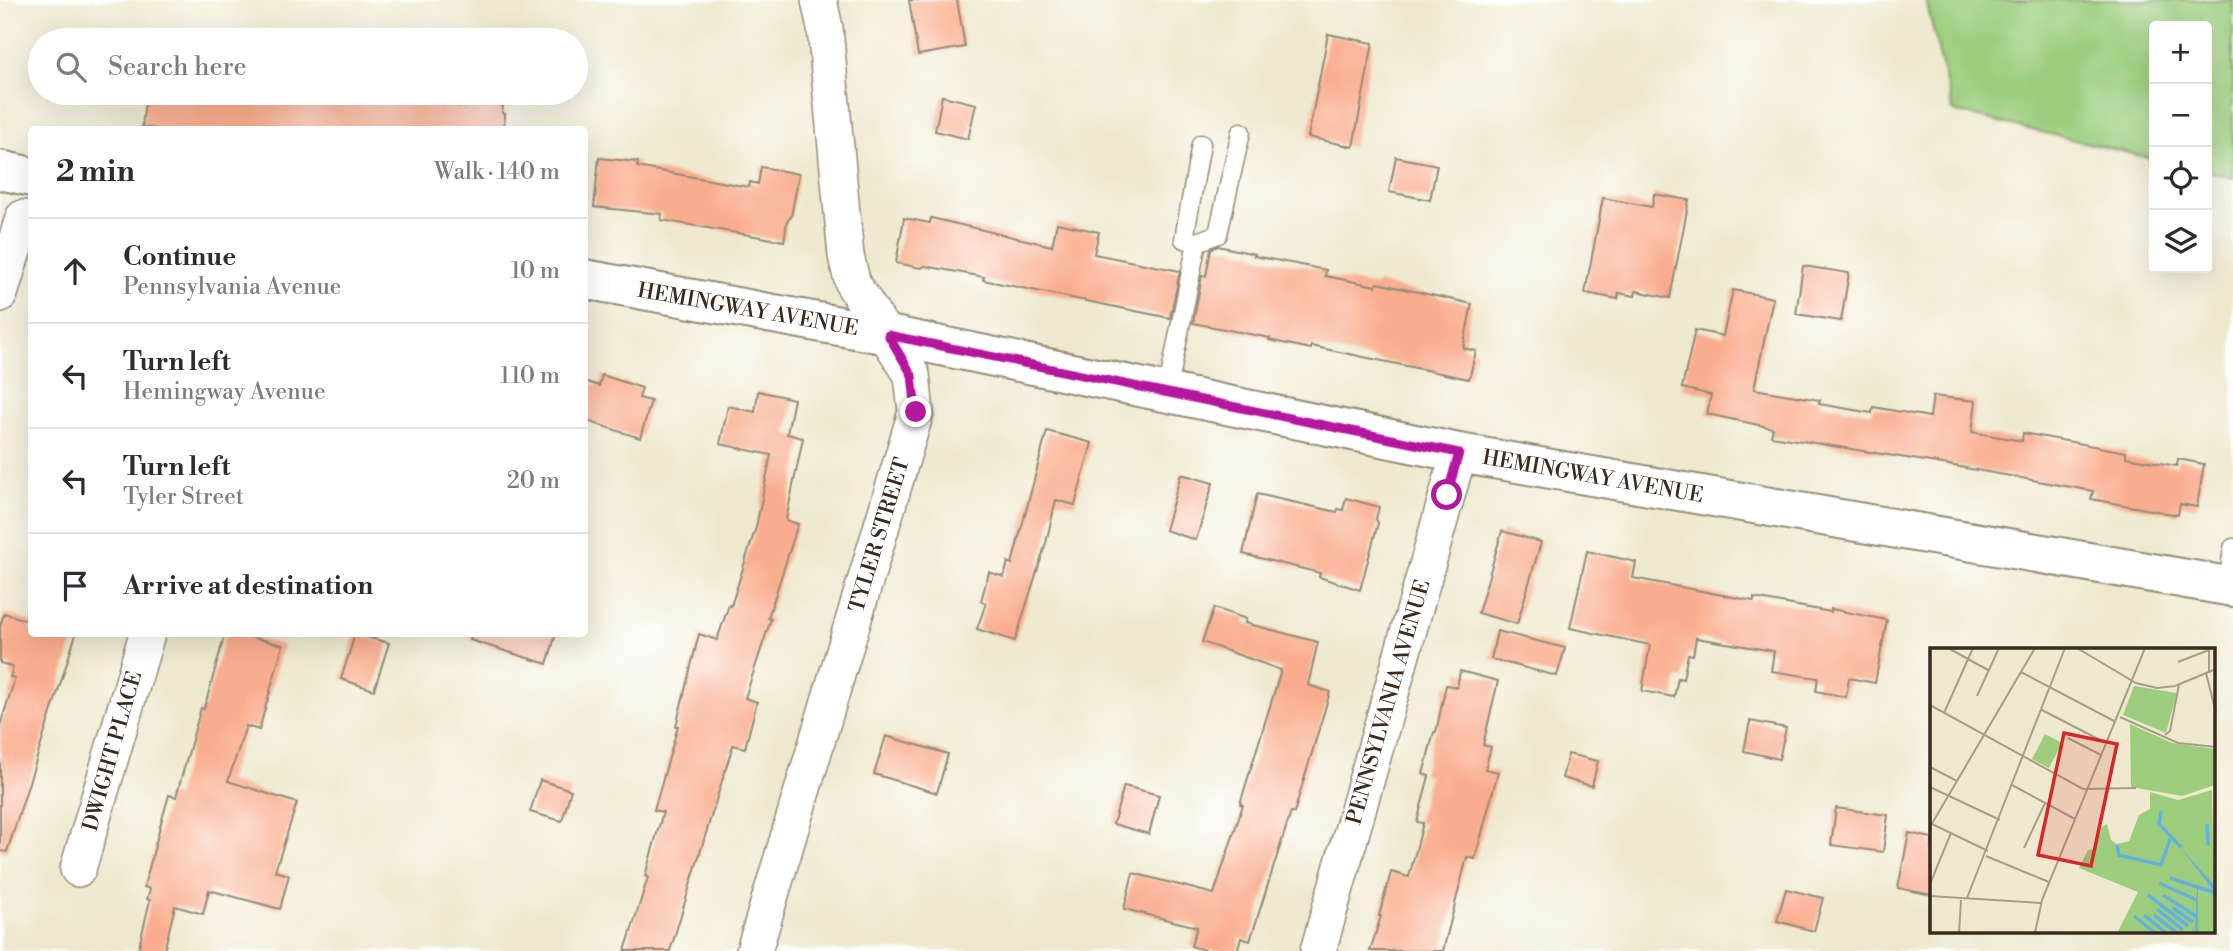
<!DOCTYPE html>
<meta charset="utf-8">
<style>
body{margin:0;font-family:"Libre Bodoni",serif;background:#f7f7f7;color:#2b2b33}
.controls{position:absolute;right:21px;top:21px;display:grid;overflow:hidden;border-radius:7px;box-shadow:0 7px 28px #0002}
.controls button{width:63px;height:63px;display:grid;place-items:center;padding:0;border:0;border-bottom:2px solid #e1e1e2;background:#fff;color:#2b2b33;font:35px sans-serif}
.stop{position:absolute;width:21px;height:21px;margin:-16px;border:5px solid #b5179e;border-radius:50%;background:#fff}
.stop.end{background:#b5179e;border-color:#fff;box-shadow:0 2px 7px #0008}
.list{margin:0;padding:0;list-style:none}
h2{display:flex;justify-content:space-between;align-items:center;height:91px;margin:0;padding:0 28px;font-size:30px}
h2 small{font-size:23px;font-weight:400;color:#7c7c81}
.list li{display:grid;grid-template-columns:46px 1fr auto;gap:21px;align-items:center;box-sizing:border-box;height:105px;padding:0 28px;border-top:2px solid #e1e1e2}
.list b{display:block;font-size:26px;white-space:nowrap}
.list p{margin:0;font-size:23px;white-space:nowrap;color:#7c7c81}
.list em{font-size:23px;font-style:normal;color:#7c7c81}
.icon{flex:none;width:38px;height:38px;fill:none;stroke:currentColor;stroke-width:2;stroke-linecap:round;stroke-linejoin:round}
.map{position:relative;flex:none;width:2233px;height:951px;overflow:hidden}
.search{position:absolute;background:#fff;box-shadow:0 7px 28px #0002;left:28px;top:28px;width:560px;height:77px;display:flex;align-items:center;gap:18px;box-sizing:border-box;padding:0 24px;border-radius:38px;color:#7c7c81;font-size:26px}
.panel{position:absolute;background:#fff;box-shadow:0 7px 28px #0002;left:28px;top:126px;width:560px;height:511px;border-radius:7px}
.map>svg:first-child{display:block}
.green{fill:#9bcd7d;stroke:#6b7c4e;stroke-width:2}
.building{fill:#f9ad8e}
.lines{fill:none;stroke-linecap:round;stroke-linejoin:round}
.lane-casing{stroke:#948a76;stroke-width:21}
.street-casing{stroke:#948a76;stroke-width:38}
.secondary-casing{stroke:#948a76;stroke-width:42}
.lane{stroke:#fff;stroke-width:18}
.street{stroke:#fff;stroke-width:35}
.secondary{stroke:#fff;stroke-width:38}
.route{stroke:#b5179e;stroke-width:9}
.labels{text-anchor:middle;stroke-width:5;stroke-linejoin:round;paint-order:stroke}
.street-label{font-size:21px;fill:#3b2a1e;stroke:#fff}
.inset-river{fill:none;stroke:#65b0de;stroke-width:3.5}
.inset-road{fill:none;stroke:#a69d88;stroke-width:2}
.view{fill:#d62828;fill-opacity:0.15;stroke:#d62828;stroke-width:3.5}
.inset-edge{fill:none;stroke:#3b2a1e;stroke-width:3.5}
</style>
<div class="map">
<svg width="2233" height="951" viewBox="0 0 2233 951">
<rect width="100%" height="100%" fill="#fff"/>
<filter id="ink" filterUnits="userSpaceOnUse"><feTurbulence type="fractalNoise" baseFrequency=".0143" numOctaves="2"/><feDisplacementMap in="SourceGraphic" scale="14" xChannelSelector="R" yChannelSelector="G"/><feConvolveMatrix kernelMatrix="1 2 1 2 8 2 1 2 1" color-interpolation-filters="sRGB"/></filter>
<filter id="wash" filterUnits="userSpaceOnUse"><feTurbulence type="fractalNoise" baseFrequency=".00686" numOctaves="4" result="noise"/><feDisplacementMap in="SourceGraphic" scale="28" xChannelSelector="R" yChannelSelector="G"/><feGaussianBlur stdDeviation="1.57" result="paint"/><feColorMatrix in="noise" values="0 0 0 0 0 0 0 0 0 0 0 0 0 0 0 0 0 1.4 0 .05"/><feComposite in="paint" operator="in"/></filter>
<g filter="url(#wash)">
<rect width="100%" height="100%" fill="#eee9ce"/>
<polygon class="green" points="1926,0 2233,0 2233,178 2207,171 2207,26 2154,26 2154,159 1953,111"/>
<g id="blocks">
<g class="building">
<polygon points="909,0 957,0 965,47 918,55"/>
<polygon points="1328,34 1373,43 1353,147 1308,137"/>
<polygon points="146,93 223,93 247,98 248,93 376,93 464,107 466,93 500,93 498,105 503,105 502,113 505,114 504,130 164,130 142,127"/>
<polygon points="942,96 976,104 968,139 935,131"/>
<polygon points="1396,157 1437,165 1430,200 1389,192"/>
<polygon points="599,158 638,162 637,167 749,187 750,182 758,184 761,167 799,174 791,217 787,221 784,241 661,220 662,214 594,207"/>
<polygon points="1654,194 1689,200 1670,298 1636,291 1635,296 1619,293 1618,299 1585,293 1603,198 1652,207"/>
<polygon points="904,218 930,223 931,218 1052,246 1057,223 1099,232 1094,254 1180,271 1170,318 983,280 984,277 925,266 921,268 896,263"/>
<polygon points="1218,246 1255,254 1254,256 1326,270 1325,276 1376,286 1377,283 1472,304 1463,348 1476,351 1469,379 1311,346 1311,349 1269,340 1270,338 1193,323 1202,276 1206,276 1211,249"/>
<polygon points="1803,266 1849,273 1841,321 1796,314"/>
<polygon points="1733,290 1773,298 1754,389 1820,400 1819,404 1872,413 1873,407 1930,417 1933,396 1976,401 1972,432 2022,441 2023,433 2126,452 2126,457 2177,466 2178,459 2204,464 2197,507 2180,504 2178,515 2091,499 2093,491 1943,464 1771,436 1773,428 1707,414 1711,395 1682,388 1695,330 1723,336"/>
<polygon points="602,375 642,388 639,398 651,401 640,438 584,420 584,381 599,386"/>
<polygon points="758,391 794,399 787,434 803,438 786,520 798,524 768,618 771,619 745,698 757,702 745,748 733,745 670,951 625,951 648,877 645,876 663,812 654,810 678,726 676,726 699,634 717,640 729,605 731,606 756,527 771,455 720,444 728,406 755,412"/>
<polygon points="1047,431 1092,443 1075,505 1056,500 1046,543 1015,641 977,629 986,603 981,601 989,572 1004,577 1008,562 1012,564"/>
<polygon points="1181,474 1213,483 1196,540 1165,530"/>
<polygon points="1257,494 1337,512 1338,509 1343,510 1346,498 1379,507 1376,519 1378,523 1360,590 1319,577 1320,573 1243,554"/>
<polygon points="1502,531 1541,542 1517,624 1478,613"/>
<polygon points="1587,551 1636,562 1633,578 1754,601 1754,598 1831,612 1831,609 1887,620 1875,683 1849,678 1846,697 1816,691 1818,678 1771,671 1774,651 1696,638 1693,655 1688,654 1683,679 1678,678 1674,697 1642,691 1650,645 1570,628"/>
<polygon points="1214,608 1246,619 1245,623 1318,642 1308,685 1330,692 1294,813 1291,812 1250,941 1241,938 1237,951 1207,951 1191,946 1197,927 1124,909 1133,873 1214,894 1243,805 1240,804 1281,670 1202,642"/>
<polygon points="4,613 32,622 32,634 76,634 7,852 0,851 0,726 15,678 10,677 13,667 0,663 0,627"/>
<polygon points="1497,631 1565,648 1557,676 1491,659"/>
<polygon points="225,634 239,634 283,645 259,730 246,726 228,781 297,803 275,871 289,875 280,909 209,890 203,914 175,906 164,951 138,951 150,900 147,899 150,889 144,887 161,823 169,795 176,797 201,708 204,709"/>
<polygon points="355,634 389,643 374,690 341,679"/>
<polygon points="471,634 556,634 547,664 470,640"/>
<polygon points="1460,671 1498,681 1483,745 1491,747 1485,769 1498,772 1475,859 1467,857 1443,951 1370,951 1381,916 1379,916 1391,872 1409,877 1423,823 1417,822 1429,776 1423,774 1434,732 1436,732 1446,685 1457,687"/>
<polygon points="1750,721 1786,728 1779,759 1744,751"/>
<polygon points="886,736 948,754 937,793 874,774"/>
<polygon points="1568,754 1598,761 1592,786 1562,778"/>
<polygon points="540,780 571,790 562,821 530,812"/>
<polygon points="1124,786 1159,795 1149,834 1113,824"/>
<polygon points="1836,808 1888,815 1883,852 1831,845"/>
<polygon points="1909,833 1932,838 1932,895 1898,888"/>
<polygon points="1786,889 1823,898 1814,931 1777,921"/>
</g>
</g>
</g>
<g filter="url(#ink)">
<use href="#blocks" fill-opacity="0" stroke="#948a76" stroke-width="2"/>
<g class="lines">
<defs>
<g id="lane">
<polyline points="1197,242 1218,234 1241,132"/>
<polyline points="1167,393 1197,242 1184,239 1201,144"/>
<polyline points="2228,586 2233,548"/>
</g>
<g id="street">
<polyline points="0,294 23,218"/>
<polyline points="78,869 147,634"/>
<polyline points="754,951 916,412 912,375 853,284 846,256 825,28 819,0"/>
<polyline points="1318,951 1459,453"/>
</g>
<g id="secondary">
<polyline points="0,170 32,177"/>
<polyline points="584,279 888,335 1459,453 2233,587"/>
</g>
</defs>
<use href="#lane" class="lane-casing"/>
<use href="#street" class="street-casing"/>
<use href="#secondary" class="secondary-casing"/>
<use href="#lane" class="lane"/>
<use href="#street" class="street"/>
<use href="#secondary" class="secondary"/>
</g>
</g>
<g class="lines" filter="url(#ink)">
<polyline class="route" points="916,412 912,375 888,335 1459,453 1447,495"/>
</g>
<g class="labels">
<g class="street-label">
<text transform="translate(748 309) rotate(10)" y="7">HEMINGWAY AVENUE</text>
<text transform="translate(1593 476) rotate(10)" y="7">HEMINGWAY AVENUE</text>
<text transform="translate(879 535) rotate(-73)" y="7">TYLER STREET</text>
<text transform="translate(1388 702) rotate(-74)" y="7">PENNSYLVANIA AVENUE</text>
<text transform="translate(112 751) rotate(-74)" y="7">DWIGHT PLACE</text>
</g>
</g>
<g transform="translate(1930 648)">
<rect width="285" height="285" fill="#eee9ce"/>
<path d="M 204,38 L 247,45 L 236,85 L 193,67 ZM 200,76 L 242,95 L 285,101 L 285,137 L 252,148 L 201,139 ZM 115,86 L 132,95 L 119,120 L 102,111 ZM 282,142 L 285,285 L 187,285 L 208,244 L 149,220 L 158,202 L 165,201 L 172,179 L 177,176 L 181,192 L 187,196 L 199,193 L 209,167 L 220,161 L 220,144 L 248,152 Z" fill="#9bcd7d"/>
<path d="M 250,199 L 285,238 L 285,246 L 268,240 L 268,285 L 258,278 L 265,282 L 267,239 L 283,242 Z" fill="#65b0de"/>
<path class="inset-river" d="M 231,163 L 229,176 L 251,199M 277,176 L 278,197M 187,197 L 189,207 L 231,217 L 240,191M 240,230 L 286,245M 229,235 L 267,252M 218,247 L 258,278M 233,247 L 266,268M 243,260 L 263,274M 227,261 L 253,282M 214,267 L 236,285M 224,267 L 247,285M 204,268 L 225,285"/>
<path class="inset-road" d="M 18,0 L 58,22M 147,0 L 206,35 L 227,40 L 245,38 L 286,21M 248,14 L 279,2M 279,23 L 279,0M 91,24 L 186,74M 276,25 L 286,65M 47,48 L 69,0M 0,57 L 153,141 L 206,140M 110,61 L 174,94M 14,65 L 43,0M 190,69 L 248,95 L 286,99M 235,87 L 240,83 L 249,37M 138,90 L 171,107M 0,119 L 27,133M 82,137 L 145,171M 0,139 L 70,172M 2,176 L 58,203M 0,179 L 105,0M 94,200 L 115,155M 56,208 L 119,234M 0,236 L 21,185M 0,248 L 111,255M 37,250 L 135,0M 29,285 L 31,252M 105,285 L 112,252 L 215,0"/>
<path class="view" d="M 134,85 L 187,96 L 161,218 L 108,207 Z"/>
<rect width="285" height="285" class="inset-edge"/>
</g>
</svg>
<div class="controls">
<button>+</button>
<button>−</button>
<button><svg class="icon" aria-label="locate" viewBox="0 0 24 24"><circle cx="12" cy="12" r="6"/><path d="M12 2v4M12 18v4M2 12h4M18 12h4"/></svg></button>
<button><svg class="icon" aria-label="layers" viewBox="0 0 24 24"><path d="M12 4l9 5-9 5-9-5zM3 14l9 5 9-5"/></svg></button>
</div>
<div class="stop" style="left:1447px;top:495px"></div>
<div class="stop end" style="left:916px;top:412px"></div>
<div class="search"><svg class="icon" aria-label="search" viewBox="0 0 24 24"><circle cx="10" cy="10" r="6"/><path d="M15 15l6 6"/></svg>Search here</div>
<section class="panel">
<h2>2 min<small>Walk · 140 m</small></h2>
<ul class="list">
<li><svg class="icon" aria-label="ahead" viewBox="0 0 24 24"><path d="M12 20V5M6 11l6-6 6 6"/></svg><div><b>Continue</b><p>Pennsylvania Avenue</p></div><em>10 m</em></li>
<li><svg class="icon" aria-label="left" viewBox="0 0 24 24"><path d="M17 20v-9H6M10 6l-5 5 5 5"/></svg><div><b>Turn left</b><p>Hemingway Avenue</p></div><em>110 m</em></li>
<li><svg class="icon" aria-label="left" viewBox="0 0 24 24"><path d="M17 20v-9H6M10 6l-5 5 5 5"/></svg><div><b>Turn left</b><p>Tyler Street</p></div><em>20 m</em></li>
<li><svg class="icon" aria-label="arrive" viewBox="0 0 24 24"><path d="M6 21V4h12l-3 4 3 4H6"/></svg><div><b>Arrive at destination</b></div></li>
</ul>
</section>
</div>
